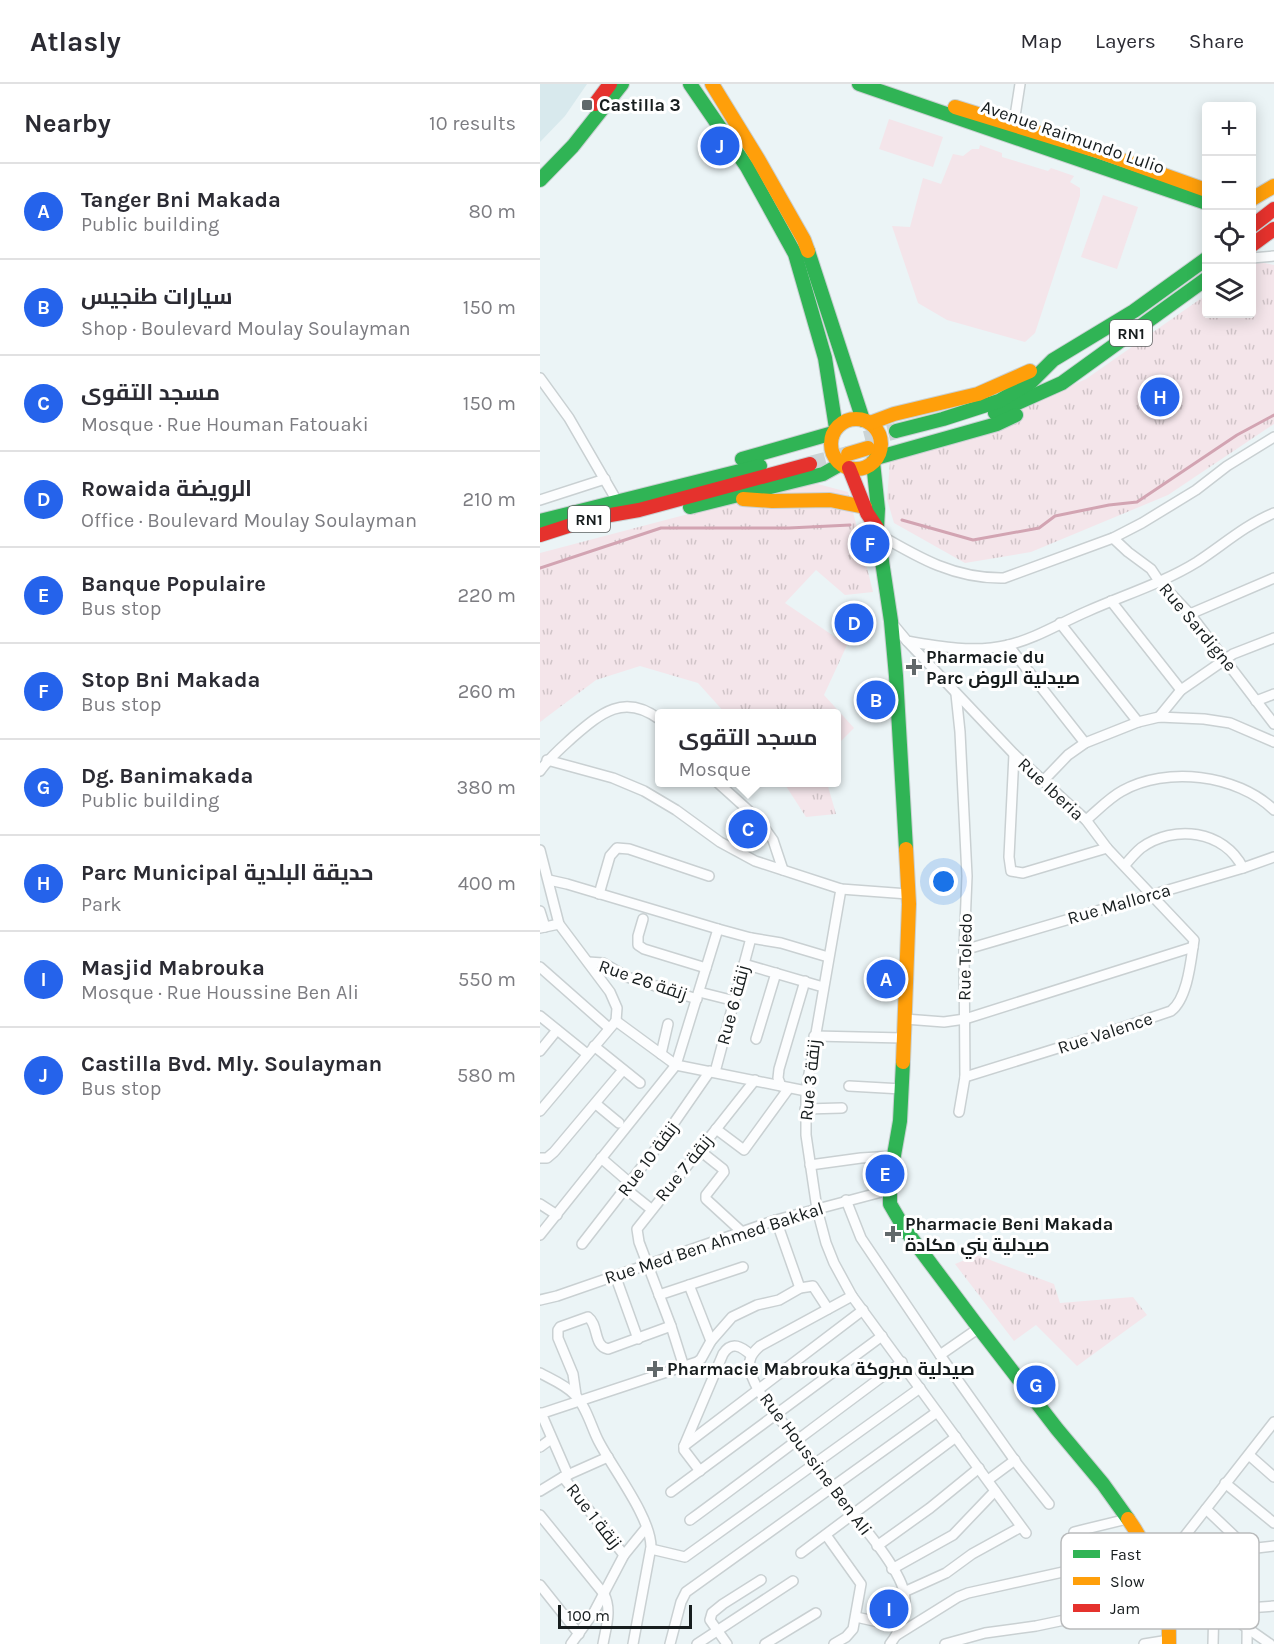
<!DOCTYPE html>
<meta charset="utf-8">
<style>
body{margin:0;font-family:Karla,Cairo,sans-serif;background:#f7f7f7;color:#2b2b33}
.controls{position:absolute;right:18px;top:18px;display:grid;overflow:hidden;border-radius:6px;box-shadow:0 3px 15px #0003}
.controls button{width:54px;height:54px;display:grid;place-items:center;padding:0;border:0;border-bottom:2px solid #e1e1e2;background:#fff;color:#2b2b33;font:30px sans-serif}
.scale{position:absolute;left:18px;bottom:15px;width:134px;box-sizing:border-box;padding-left:6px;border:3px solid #171d1e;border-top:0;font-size:16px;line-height:21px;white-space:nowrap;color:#171d1e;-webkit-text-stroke:4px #fff;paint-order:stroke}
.you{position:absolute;left:404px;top:798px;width:21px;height:21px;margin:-15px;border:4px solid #fff;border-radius:50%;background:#1a73e8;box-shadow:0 0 0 9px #1a73e833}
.badge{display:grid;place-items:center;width:39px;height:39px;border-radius:50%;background:#2563eb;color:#fff;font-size:20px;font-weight:700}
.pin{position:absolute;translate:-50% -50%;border:3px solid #fff;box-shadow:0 2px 6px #0006}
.popup{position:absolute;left:115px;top:625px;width:186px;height:78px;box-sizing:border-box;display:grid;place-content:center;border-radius:6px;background:#fff;filter:drop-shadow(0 2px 4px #0005);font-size:20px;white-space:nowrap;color:#7c7c81}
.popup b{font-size:22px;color:#2b2b33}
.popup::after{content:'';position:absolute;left:50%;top:100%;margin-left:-12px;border:12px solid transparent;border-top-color:#fff}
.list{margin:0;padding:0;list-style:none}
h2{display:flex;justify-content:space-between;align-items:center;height:78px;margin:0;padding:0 24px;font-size:26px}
h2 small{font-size:20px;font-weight:400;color:#7c7c81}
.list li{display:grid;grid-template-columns:39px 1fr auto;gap:18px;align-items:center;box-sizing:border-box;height:96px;padding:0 24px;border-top:2px solid #e1e1e2}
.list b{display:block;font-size:22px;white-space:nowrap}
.list p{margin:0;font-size:20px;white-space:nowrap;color:#7c7c81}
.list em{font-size:20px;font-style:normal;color:#7c7c81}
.icon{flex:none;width:33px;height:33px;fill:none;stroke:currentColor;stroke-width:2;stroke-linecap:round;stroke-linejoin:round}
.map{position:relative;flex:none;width:734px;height:1560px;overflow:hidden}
header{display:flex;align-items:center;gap:36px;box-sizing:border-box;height:84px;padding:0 30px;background:#fff;border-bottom:2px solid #e1e1e2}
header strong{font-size:28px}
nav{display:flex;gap:33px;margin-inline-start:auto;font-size:21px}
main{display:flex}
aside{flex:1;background:#fff}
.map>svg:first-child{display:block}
.built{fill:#d8e9ed}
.park{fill:url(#park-tufts)}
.pitch{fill:#f4e5ea}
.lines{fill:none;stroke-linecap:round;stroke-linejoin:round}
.stream{stroke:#d2a4b2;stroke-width:3}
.highway-tunnel{stroke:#cbd4d6;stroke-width:16;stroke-dasharray:16 8;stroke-linecap:butt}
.street-casing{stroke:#c9d0d2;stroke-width:12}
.fast-casing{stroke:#c9d0d2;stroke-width:16}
.slow-casing{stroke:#c9d0d2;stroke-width:16}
.jam-casing{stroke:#c9d0d2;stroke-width:16}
.street{stroke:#fcfdfe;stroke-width:9}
.fast{stroke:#30b455;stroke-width:14}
.slow{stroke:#ff9f0a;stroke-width:14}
.jam{stroke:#e5322d;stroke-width:14}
.poi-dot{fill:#61686a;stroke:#fff;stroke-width:2}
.labels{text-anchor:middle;stroke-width:6;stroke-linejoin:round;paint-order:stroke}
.shield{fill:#fff;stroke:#5d6162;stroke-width:1.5}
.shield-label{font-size:16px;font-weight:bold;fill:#171d1e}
.poi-label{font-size:18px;font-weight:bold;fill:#171d1e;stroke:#fff;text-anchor:start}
.street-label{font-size:18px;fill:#171d1e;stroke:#fff}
.key{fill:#fff;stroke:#b9bbbc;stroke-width:1.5}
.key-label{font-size:16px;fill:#171d1e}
</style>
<header>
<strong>Atlasly</strong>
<nav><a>Map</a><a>Layers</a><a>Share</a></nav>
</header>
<main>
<aside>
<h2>Nearby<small>10 results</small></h2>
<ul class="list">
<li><span class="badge">A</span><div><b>Tanger Bni Makada</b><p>Public building</p></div><em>80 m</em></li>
<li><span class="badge">B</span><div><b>سيارات طنجيس</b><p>Shop · Boulevard Moulay Soulayman</p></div><em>150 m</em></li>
<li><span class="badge">C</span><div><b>مسجد التقوى</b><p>Mosque · Rue Houman Fatouaki</p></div><em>150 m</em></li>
<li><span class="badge">D</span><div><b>Rowaida الرويضة</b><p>Office · Boulevard Moulay Soulayman</p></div><em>210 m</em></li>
<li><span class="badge">E</span><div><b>Banque Populaire</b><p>Bus stop</p></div><em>220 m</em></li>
<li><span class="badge">F</span><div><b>Stop Bni Makada</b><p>Bus stop</p></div><em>260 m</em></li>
<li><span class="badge">G</span><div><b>Dg. Banimakada</b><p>Public building</p></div><em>380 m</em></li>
<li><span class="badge">H</span><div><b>Parc Municipal حديقة البلدية</b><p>Park</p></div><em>400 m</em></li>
<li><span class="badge">I</span><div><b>Masjid Mabrouka</b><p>Mosque · Rue Houssine Ben Ali</p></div><em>550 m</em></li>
<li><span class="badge">J</span><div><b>Castilla Bvd. Mly. Soulayman</b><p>Bus stop</p></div><em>580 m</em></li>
</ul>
</aside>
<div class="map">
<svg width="734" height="1560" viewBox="0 0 734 1560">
<defs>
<pattern id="park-tufts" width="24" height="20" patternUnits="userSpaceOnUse" patternTransform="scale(1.5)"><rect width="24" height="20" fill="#f4e5ea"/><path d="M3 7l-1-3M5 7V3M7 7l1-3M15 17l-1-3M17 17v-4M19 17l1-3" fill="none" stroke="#d0c4c8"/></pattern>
</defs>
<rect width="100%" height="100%" fill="#ebf4f6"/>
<polygon class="built" points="0,0 47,0 25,32 0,58"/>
<g class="park">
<polygon points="715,177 734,181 734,340 628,411 491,468 425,479 354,439 347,415 350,378 467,330 546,295 666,211 666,230 712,230 712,180"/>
<polygon points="270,398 308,408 333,508 305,511 276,486 245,519 307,561 284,611 314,644 297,661 296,630 185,629 158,599 100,582 56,596 0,638 0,469"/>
<polygon points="244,699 287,699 296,730 266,733"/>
<polygon points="437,1171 514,1200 520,1219 593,1213 607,1231 537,1282 496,1241 474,1257 415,1180"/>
</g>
<g class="pitch">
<polygon points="349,35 403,53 393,83 339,65"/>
<polygon points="440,61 462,69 462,73 508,87 511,84 534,92 530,98 540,104 540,112 495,249 485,258 407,236 378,219 352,142 370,143 383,94 401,100 413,70 423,72 432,65 439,65"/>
<polygon points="563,111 598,123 577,185 541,173"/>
</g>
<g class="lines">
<g class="stream">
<polyline points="362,436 433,456 499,444 515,432 569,421 597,418 697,351 734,331"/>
<polyline points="0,484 121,444 249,444 310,441"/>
</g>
<g class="highway-tunnel">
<polyline points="325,355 356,347"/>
<polyline points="270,380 308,370"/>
</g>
<defs>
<g id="street">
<polyline points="473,45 480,0"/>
<polyline points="712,174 734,172"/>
<polyline points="0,294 29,334 77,417"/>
<polyline points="0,416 65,395"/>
<path d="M 338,450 C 379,474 415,495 464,494 L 573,454 L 602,439 L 656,406 L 687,382 L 734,353"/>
<polyline points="573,454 588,468 611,485 619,497 650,530 734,640"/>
<polyline points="571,517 641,606"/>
<polyline points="650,530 734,494"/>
<path d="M 352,539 L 367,557 C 400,563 435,569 468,561 C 495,555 522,538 548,527 C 584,511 623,499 657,478 C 683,461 705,441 734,429"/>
<polyline points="520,539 598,638"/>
<path d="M 367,557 L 474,670 L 546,736 L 567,764 L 654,856 C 651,875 648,914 631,927 L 563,950 L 425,993"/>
<polyline points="468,561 545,659"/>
<polyline points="416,610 420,648 427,792 424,866 425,993 419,1028"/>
<polyline points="716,617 734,610"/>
<polyline points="619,633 641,606 693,570 734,554"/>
<polyline points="474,670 469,773 471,787 483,789 567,764"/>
<polyline points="7,676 73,694 104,707 136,726 180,758 215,777 301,805 368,810"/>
<path d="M 0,687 C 9,674 21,664 33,653 C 61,629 84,609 119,635"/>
<polyline points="504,696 528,671 545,659 598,638 619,633 664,635 690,639 734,658"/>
<polyline points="177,698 218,735 233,756 243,786"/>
<path d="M 546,736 C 557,727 569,714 582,707 C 626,682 697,690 734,726"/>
<polyline points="0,766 19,840 70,908 77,924 76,937"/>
<path d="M 585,781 C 590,775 595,769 601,764 C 634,740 684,746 703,784"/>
<polyline points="9,796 27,800 178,845 211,854 241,859 288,873"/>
<polyline points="301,805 266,1007 266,1051 277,1125 286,1159 294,1179 312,1212 486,1449"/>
<polyline points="59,810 70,772 77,764 89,765 169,792"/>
<polyline points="0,827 5,843"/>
<polyline points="103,835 98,852 98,861 104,865 166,884"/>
<polyline points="0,844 19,840"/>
<polyline points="424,866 703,784 734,773"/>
<polyline points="48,878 63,879 87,893 157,915"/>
<polyline points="204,880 283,903"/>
<polyline points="0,883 69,944"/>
<polyline points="159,908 195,917"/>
<polyline points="0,932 47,970"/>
<polyline points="365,935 404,938 425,935 653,863"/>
<polyline points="76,937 136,981 266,1007"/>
<polyline points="274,952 364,954"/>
<polyline points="216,955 236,889"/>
<polyline points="54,962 100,999"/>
<polyline points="0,967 17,946"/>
<polyline points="121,970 128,940"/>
<polyline points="175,988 211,854"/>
<polyline points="241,1002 238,994 239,985 265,897"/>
<polyline points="309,1002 362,1005"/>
<polyline points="56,1020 79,1039"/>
<polyline points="265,1025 302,1024"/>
<polyline points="0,1027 76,937"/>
<polyline points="176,1045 204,1066 249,1004"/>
<polyline points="159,1066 183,1085 184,1088 166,1111 166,1115 202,1148"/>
<polyline points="0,1074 7,1074 14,1068 83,986"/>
<polyline points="61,1074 90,1099"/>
<polyline points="270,1081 321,1074 353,1072"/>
<polyline points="86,1105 111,1125"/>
<polyline points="306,1116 321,1154 400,1271 478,1381 509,1420"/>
<polyline points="0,1120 17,1131"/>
<polyline points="236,1136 260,1204"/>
<polyline points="0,1151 136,981 178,845"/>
<polyline points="42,1160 118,1062 170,987"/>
<polyline points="75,1191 98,1255"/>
<polyline points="149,1201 171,1257"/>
<polyline points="119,1211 203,1183"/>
<path d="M 312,1212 L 220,1262 C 212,1269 208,1275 210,1286 C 215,1307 234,1328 247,1344 C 263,1364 278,1386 294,1407 C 312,1429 359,1482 364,1508 C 368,1527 361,1546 350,1560"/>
<polyline points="0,1216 17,1212 236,1136 349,1106"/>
<polyline points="400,1271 439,1244"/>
<polyline points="144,1283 131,1242 99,1158 97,1145 215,996"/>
<path d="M 0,1289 C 11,1295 26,1301 35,1311 C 46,1322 51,1342 58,1356 C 72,1384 111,1433 111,1463 L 93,1560"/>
<path d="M 36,1311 L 33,1290 L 18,1254 L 18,1246 L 20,1243 L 48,1233 C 59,1241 53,1262 68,1265 L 131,1242"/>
<polyline points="1,1329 28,1391"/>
<polyline points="0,1330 157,1278 161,1275 171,1257 192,1233 217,1221 239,1216 260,1204 273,1202 288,1225"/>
<polyline points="144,1362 323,1226"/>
<polyline points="0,1363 11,1355"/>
<polyline points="709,1371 734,1393"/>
<path d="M 160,1387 L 144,1366 L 144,1362 L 183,1270 C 192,1256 202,1263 211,1271"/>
<polyline points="23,1393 84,1471"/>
<polyline points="448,1396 475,1376"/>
<polyline points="685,1399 734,1439"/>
<polyline points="0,1407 23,1393 68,1373"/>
<polyline points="131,1408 342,1252"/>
<polyline points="666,1425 708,1465 707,1560"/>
<path d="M 0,1431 L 64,1510 C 72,1526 66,1543 63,1560"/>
<path d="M 150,1436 C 221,1384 291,1330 362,1278"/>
<polyline points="534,1448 587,1435"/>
<polyline points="286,1451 321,1500 313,1545 306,1553 294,1560"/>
<polyline points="337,1462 390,1424 439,1384"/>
<polyline points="111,1465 145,1473 380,1304"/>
<polyline points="640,1465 644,1453 734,1338"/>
<polyline points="261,1469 416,1353"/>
<path d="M 612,1476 C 619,1472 626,1467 634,1465 C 641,1464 651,1466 657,1469 C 679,1480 679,1497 670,1518 L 662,1522 L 628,1526"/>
<polyline points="670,1477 708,1465 734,1462"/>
<polyline points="352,1485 413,1451 455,1407"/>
<polyline points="0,1501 39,1550"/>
<polyline points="364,1508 406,1489 432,1470 481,1443"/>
<polyline points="670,1518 730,1560"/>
<polyline points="708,1524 734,1522"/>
<polyline points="316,1533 361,1543"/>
<polyline points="357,1551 418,1513 428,1509 609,1469"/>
<polyline points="31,1560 54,1528 84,1471 106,1444"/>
<polyline points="130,1560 141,1518 146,1508 397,1328"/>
<polyline points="157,1560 253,1497"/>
<polyline points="187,1560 170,1536 172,1529 183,1520 221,1496"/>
<polyline points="225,1560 276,1529"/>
<polyline points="405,1560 445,1549 496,1542 625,1515"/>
<polyline points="604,1560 629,1556"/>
<polyline points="673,1560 674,1520"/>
</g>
<g id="fast">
<polyline points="150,0 207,83 255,170 285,274 296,344"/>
<polyline points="319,0 666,119"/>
<polyline points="0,96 33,62 82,0"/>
<polyline points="268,167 323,336"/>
<polyline points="455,329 522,299 666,195"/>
<polyline points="356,347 403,335 459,317 491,298 513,276 594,227 666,175"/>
<polyline points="336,374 457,340 476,331"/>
<polyline points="202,375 293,349"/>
<polyline points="333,378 338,425 337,444 351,537 356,592 366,765"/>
<polyline points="150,423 283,390 301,380"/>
<polyline points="0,437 220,382"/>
<polyline points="363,978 360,1037 350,1094 350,1120 364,1144 439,1244 517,1345 563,1400 588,1435"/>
</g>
<g id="slow">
<polyline points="172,0 218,75 264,156 268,167"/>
<polyline points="415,23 557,67 666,106"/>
<polyline points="712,115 734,102"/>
<circle cx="316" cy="360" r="25"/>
<polyline points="330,339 354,330 438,310 490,287"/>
<polyline points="308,370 328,364"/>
<polyline points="203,415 232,417 290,416 325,423"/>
<polyline points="363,978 369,820 366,765"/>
<path d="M 588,1435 C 605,1459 624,1497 628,1527 C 629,1537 629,1549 629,1560"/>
</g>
<g id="jam">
<polyline points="55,20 70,0"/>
<polyline points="712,142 734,125"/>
<polyline points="712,161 734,145"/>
<polyline points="309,384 327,429 337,444"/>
<polyline points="0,451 53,434 99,426 270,380"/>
</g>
</defs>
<use href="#street" class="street-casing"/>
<use href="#fast" class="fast-casing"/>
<use href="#slow" class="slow-casing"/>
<use href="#jam" class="jam-casing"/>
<use href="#street" class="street"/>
<use href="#fast" class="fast"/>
<use href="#slow" class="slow"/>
<use href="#jam" class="jam"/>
</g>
<g class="poi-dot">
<rect x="41" y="15" width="12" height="12" rx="3"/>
<path d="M371 574h6v6h6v6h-6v6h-6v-6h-6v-6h6z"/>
<path d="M350 1141h6v6h6v6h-6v6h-6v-6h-6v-6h6z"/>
<path d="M112 1276h6v6h6v6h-6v6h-6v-6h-6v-6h6z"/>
</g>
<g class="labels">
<g class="shield">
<rect x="570" y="236" width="42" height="26" rx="4.5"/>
<rect x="28" y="422" width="42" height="26" rx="4.5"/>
</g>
<g class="shield-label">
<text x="591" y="255">RN1</text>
<text x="49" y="441">RN1</text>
</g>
<g class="poi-label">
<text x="59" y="27">Castilla 3</text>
<text x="386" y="579">Pharmacie du<tspan x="386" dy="21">Parc صيدلية الروض</tspan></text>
<text x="365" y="1146">Pharmacie Beni Makada<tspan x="365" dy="21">صيدلية بني مكادة</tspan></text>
<text x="127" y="1291">Pharmacie Mabrouka صيدلية مبروكة</text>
</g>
<g class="street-label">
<text transform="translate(533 53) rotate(19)" y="6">Avenue Raimundo Lulio</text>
<text transform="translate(658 543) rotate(50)" y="6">Rue Sardigne</text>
<text transform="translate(511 705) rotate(43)" y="6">Rue Iberia</text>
<text transform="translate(579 820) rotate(-16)" y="6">Rue Mallorca</text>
<text transform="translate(425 873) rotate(-89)" y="6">Rue Toledo</text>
<text transform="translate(103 896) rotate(19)" y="6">Rue 26 زنقة</text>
<text transform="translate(193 921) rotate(-75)" y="6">Rue 6 زنقة</text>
<text transform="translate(565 949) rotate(-18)" y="6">Rue Valence</text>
<text transform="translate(270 996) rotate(-84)" y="6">Rue 3 زنقة</text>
<text transform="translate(108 1075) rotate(-53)" y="6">Rue 10 زنقة</text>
<text transform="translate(144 1084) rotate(-51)" y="6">Rue 7 زنقة</text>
<text transform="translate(174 1159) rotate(-18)" y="6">Rue Med Ben Ahmed Bakkal</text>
<text transform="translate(276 1380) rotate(53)" y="6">Rue Houssine Ben Ali</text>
<text transform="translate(54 1432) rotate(52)" y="6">Rue 1 زنقة</text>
</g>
</g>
<rect x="521" y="1449" width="198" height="96" rx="9" class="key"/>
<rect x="533" y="1466" width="27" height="8" fill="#30b455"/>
<rect x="533" y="1493" width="27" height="8" fill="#ff9f0a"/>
<rect x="533" y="1520" width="27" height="8" fill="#e5322d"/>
<g class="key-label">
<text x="570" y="1476">Fast</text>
<text x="570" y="1503">Slow</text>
<text x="570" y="1530">Jam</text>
</g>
</svg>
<div class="controls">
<button>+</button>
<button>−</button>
<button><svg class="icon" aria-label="locate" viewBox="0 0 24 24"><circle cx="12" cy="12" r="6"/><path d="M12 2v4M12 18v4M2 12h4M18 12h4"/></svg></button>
<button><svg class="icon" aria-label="layers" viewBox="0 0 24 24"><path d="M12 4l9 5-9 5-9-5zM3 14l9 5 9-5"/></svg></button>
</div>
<div class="scale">100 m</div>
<div class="you"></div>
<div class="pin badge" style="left:346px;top:895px">A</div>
<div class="pin badge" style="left:336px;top:616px">B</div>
<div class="pin badge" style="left:208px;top:745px">C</div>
<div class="popup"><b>مسجد التقوى</b>Mosque</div>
<div class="pin badge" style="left:314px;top:539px">D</div>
<div class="pin badge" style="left:345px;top:1090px">E</div>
<div class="pin badge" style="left:330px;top:460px">F</div>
<div class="pin badge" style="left:496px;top:1301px">G</div>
<div class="pin badge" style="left:620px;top:313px">H</div>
<div class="pin badge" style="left:349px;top:1525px">I</div>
<div class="pin badge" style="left:180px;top:62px">J</div>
</div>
</main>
